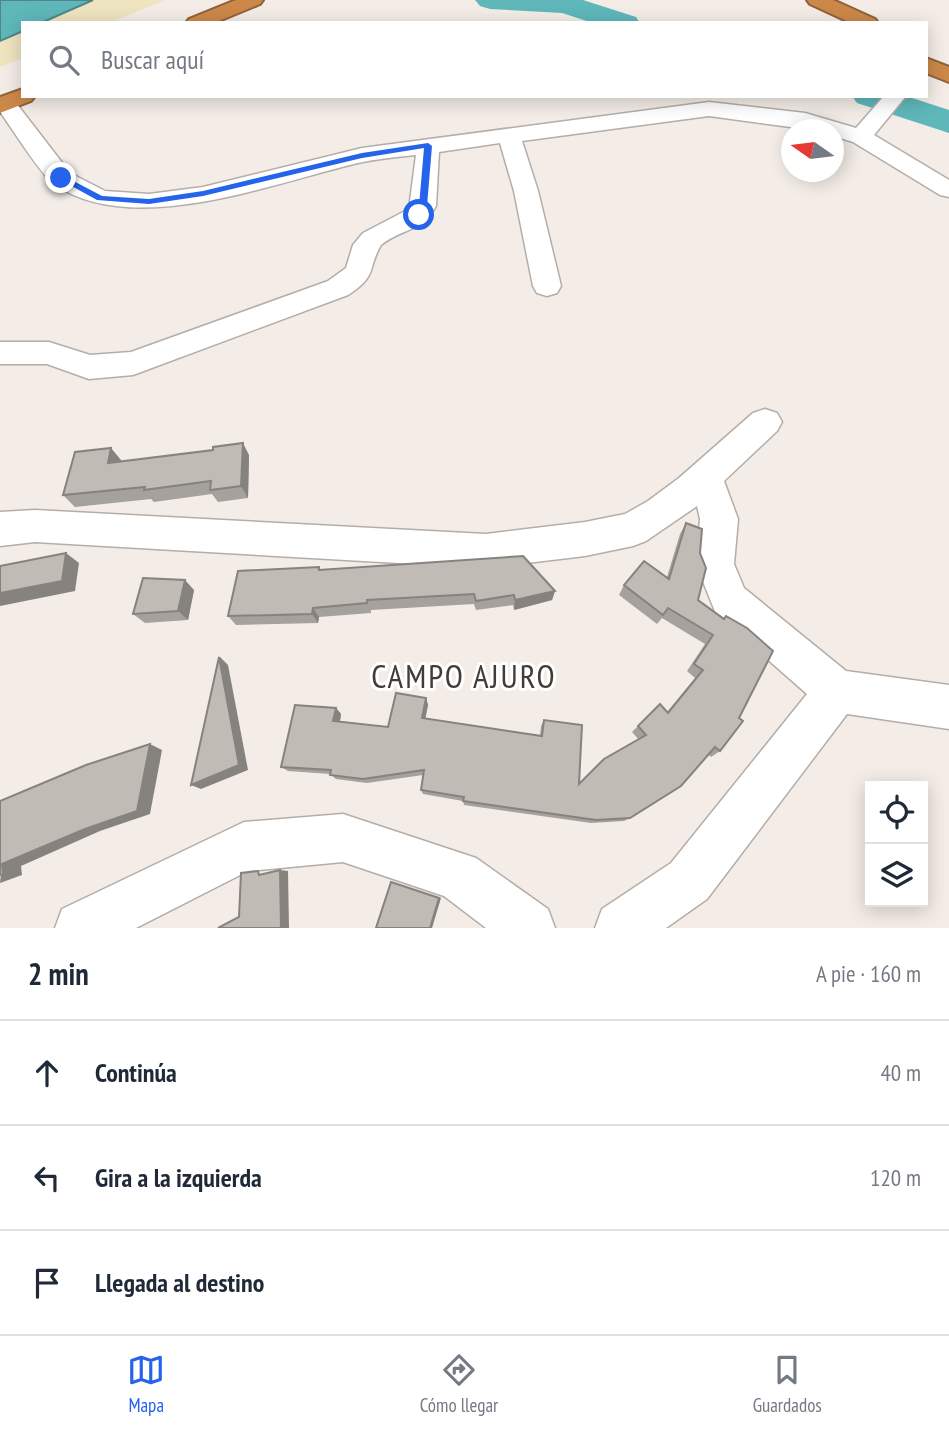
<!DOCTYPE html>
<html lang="es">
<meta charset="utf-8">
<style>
body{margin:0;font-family:"PT Sans Narrow",sans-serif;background:#f2f2f3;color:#1f2937}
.controls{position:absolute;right:21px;bottom:21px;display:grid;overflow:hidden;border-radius:0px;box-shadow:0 4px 18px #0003}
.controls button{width:63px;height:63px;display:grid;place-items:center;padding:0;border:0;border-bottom:2px solid #e0e1e3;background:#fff;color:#1f2937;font:35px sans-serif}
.compass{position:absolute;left:781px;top:119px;width:63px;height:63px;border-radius:50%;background:#fff;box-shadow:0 4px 18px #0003;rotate:284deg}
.stop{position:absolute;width:21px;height:21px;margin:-16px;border:5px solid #2563eb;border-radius:50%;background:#fff}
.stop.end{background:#2563eb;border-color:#fff;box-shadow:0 2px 7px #0008}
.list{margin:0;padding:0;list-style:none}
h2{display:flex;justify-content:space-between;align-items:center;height:91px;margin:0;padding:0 28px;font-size:30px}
h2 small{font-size:23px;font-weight:400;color:#747a83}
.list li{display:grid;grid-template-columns:46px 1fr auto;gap:21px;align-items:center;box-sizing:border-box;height:105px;padding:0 28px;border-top:2px solid #e0e1e3}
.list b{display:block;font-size:26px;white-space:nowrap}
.list em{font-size:23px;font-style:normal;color:#747a83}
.icon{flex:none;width:38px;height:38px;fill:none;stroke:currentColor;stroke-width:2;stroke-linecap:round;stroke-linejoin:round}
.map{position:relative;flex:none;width:949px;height:928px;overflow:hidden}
.search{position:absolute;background:#fff;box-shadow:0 4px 18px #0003;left:21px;right:21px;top:21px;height:77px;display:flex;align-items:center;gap:18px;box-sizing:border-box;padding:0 24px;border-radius:0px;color:#747a83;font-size:26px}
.sheet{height:406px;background:#fff}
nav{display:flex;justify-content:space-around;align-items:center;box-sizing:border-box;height:98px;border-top:2px solid #e0e1e3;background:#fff;font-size:19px;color:#747a83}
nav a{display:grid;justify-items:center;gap:4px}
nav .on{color:#2563eb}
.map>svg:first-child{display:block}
.sand{fill:#eee4bf}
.water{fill:#5fb7ba;stroke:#4c888a;stroke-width:2}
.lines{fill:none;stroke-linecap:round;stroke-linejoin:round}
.river{fill:#5fb7ba;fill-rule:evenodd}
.street-casing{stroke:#b4ada8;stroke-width:3}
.highway-casing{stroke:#8f6239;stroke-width:4}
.street{fill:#fff;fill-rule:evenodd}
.highway{fill:#cc8849;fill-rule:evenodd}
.wall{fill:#a5a19c}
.shaded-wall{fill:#86837f}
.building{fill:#c0bbb5;stroke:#86837f;stroke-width:2}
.route{fill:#2563eb}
.labels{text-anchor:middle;stroke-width:6;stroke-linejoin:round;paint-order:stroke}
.near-quarter-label{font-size:33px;letter-spacing:2px;fill:#413c37;stroke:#fff}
</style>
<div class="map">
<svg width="949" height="928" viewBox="0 0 949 928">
<rect width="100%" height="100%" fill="#f3ece7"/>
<g class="sand">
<polygon points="93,0 165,0 109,23 41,23"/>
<polygon points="23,31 23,58 0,67 0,41"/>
</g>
<polygon class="water" points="0,0 93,0 41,23 23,23 23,31 0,41"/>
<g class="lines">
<g class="river">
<polygon points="475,0 583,0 636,17 640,23 593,23 562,13 490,9 480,6"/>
<polygon points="852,96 906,96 949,110 949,133 857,103"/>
</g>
<defs>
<g id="street">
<path d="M 884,96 L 906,96 L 874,135 L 949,180 L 949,197 L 940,195 L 853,142 L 834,136 L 834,130 L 813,130 L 709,116 L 522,141 L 538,191 L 561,286 L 557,293 L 547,296 L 537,293 L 533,286 L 514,191 L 500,143 L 439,152 L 436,206 C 421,233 402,228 381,245 C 367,269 378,276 348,295 L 133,375 L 89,379 L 47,364 L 0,364 L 0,342 L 49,342 L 90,355 L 131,352 L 328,281 L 346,268 L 353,245 L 363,233 L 409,209 L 416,155 C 396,157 376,159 358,163 C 273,183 132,239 54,184 C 41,175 12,128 0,112 L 0,99 L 13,99 L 70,173 L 105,191 L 149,194 L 203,187 L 362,148 L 709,102 L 805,113 L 856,128 Z"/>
<polygon points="765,409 777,413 782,422 777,431 724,481 738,519 734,564 744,588 846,671 949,685 949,729 847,714 707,899 666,928 595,928 602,909 671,863 807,694 716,614 696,564 700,519 697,506 646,541 633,546 585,556 486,568 35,542 0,546 0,512 35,510 486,534 585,522 625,514 648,501 679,478 753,413"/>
<polygon points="343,814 476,858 548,909 555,928 486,928 444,896 343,862 248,871 136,928 55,928 62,909 244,822"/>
</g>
<g id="highway">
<polygon points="236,0 263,0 260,4 214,23 186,23 189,19"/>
<polygon points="807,0 833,0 875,19 878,23 851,23 810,4"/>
<polygon points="926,58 949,67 949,82 926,73"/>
<polygon points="23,89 23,96 35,96 31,101 0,113 0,97"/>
</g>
</defs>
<use href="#street" class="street-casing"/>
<use href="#highway" class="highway-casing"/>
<use href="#street" class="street"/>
<use href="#highway" class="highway"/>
</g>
<g class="wall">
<polygon points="249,455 248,498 218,502 212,494 154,502 151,499 75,507 63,495 121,460 121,461"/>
<polygon points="686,523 700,553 698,600 724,618 720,751 711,757 709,755 630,818 624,821 591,823 464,805 463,801 423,794 421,790 423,775 367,783 336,779 330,774 288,771 281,767 336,708 341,714 340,721 388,727 426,698 428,705 425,719 540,736 541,726 544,720 579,784 639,740 632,732 660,704 667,712 695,678 687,671 705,644 662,618 657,624 619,595 624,585 667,577 680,534"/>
<polygon points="319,567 321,570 555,591 552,600 514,610 513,605 476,610 474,604 371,610 371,613 319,617 318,623 236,625 228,616"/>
<polygon points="194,590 188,620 145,623 133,614"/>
</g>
<g class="shaded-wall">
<polygon points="243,443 249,455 248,498 241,486"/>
<polygon points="111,448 121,460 118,475 108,463"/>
<polygon points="66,553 79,563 75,591 0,606 0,593"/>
<polygon points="185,580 194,590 188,620 178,611"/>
<polygon points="555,591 552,600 514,610 515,600"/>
<polygon points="313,608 319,617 318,623 312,614"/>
<polygon points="220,657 228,665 248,770 201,789 191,785"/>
<polygon points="426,698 428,705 424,725 422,718"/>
<polygon points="336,708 341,714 339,727 333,721"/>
<polygon points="150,744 162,750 150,814 100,831 21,866 22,875 0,883 2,864"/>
<polygon points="280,870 288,871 289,928 281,928"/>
<polygon points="391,882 441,898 432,928 430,928"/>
</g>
<g class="building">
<polygon points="243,443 241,486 210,490 211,481 144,490 145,487 63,495 75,452 111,448 108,463 213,450 213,447"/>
<polygon points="686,523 702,529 700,553 706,568 698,600 724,619 726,616 747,628 773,651 739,718 743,721 720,751 715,747 681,786 630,818 596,820 463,801 464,797 421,790 424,770 363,779 330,775 331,770 281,767 295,705 336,708 333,721 388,727 396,693 426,698 422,718 542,736 544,720 582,725 579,784 604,759 646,735 638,726 660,704 668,713 703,670 694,664 713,635 668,608 663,615 624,585 644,561 669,579"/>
<polygon points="66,553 62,581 0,593 0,566"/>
<polygon points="523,556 555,591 515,600 514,595 476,601 474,594 367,600 367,603 313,608 312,614 228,616 238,571 319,567 319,570"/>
<polygon points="143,578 185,580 178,611 133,614"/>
<polygon points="219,657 239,765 191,785"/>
<polygon points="150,744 137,811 85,829 2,864 3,874 0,875 0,801 86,765"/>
<polygon points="280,870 281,928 218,928 239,917 241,873 258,871 259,875"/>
<polygon points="391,882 439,898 430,928 376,928"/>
</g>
<polygon class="route" points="428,143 432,146 427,206 419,217 415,215 419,206 424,148 362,158 203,196 149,204 97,200 57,178 64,176 102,196 149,199 203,191 362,153"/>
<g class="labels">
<g class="near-quarter-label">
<text x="464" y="688">CAMPO AJURO</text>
</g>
</g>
</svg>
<div class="controls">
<button><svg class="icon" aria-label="locate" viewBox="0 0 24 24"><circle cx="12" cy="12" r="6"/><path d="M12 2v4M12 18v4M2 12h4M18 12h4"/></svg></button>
<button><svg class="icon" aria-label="layers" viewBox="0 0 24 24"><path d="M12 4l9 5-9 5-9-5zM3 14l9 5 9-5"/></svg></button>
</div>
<svg class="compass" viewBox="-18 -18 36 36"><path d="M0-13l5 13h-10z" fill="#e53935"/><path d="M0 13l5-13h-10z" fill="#747a83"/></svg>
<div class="stop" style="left:419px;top:215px"></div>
<div class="stop end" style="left:61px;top:178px"></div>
<div class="search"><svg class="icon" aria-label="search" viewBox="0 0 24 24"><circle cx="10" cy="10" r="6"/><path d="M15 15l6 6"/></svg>Buscar aquí</div>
</div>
<section class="sheet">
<h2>2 min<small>A pie · 160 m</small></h2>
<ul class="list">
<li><svg class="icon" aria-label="ahead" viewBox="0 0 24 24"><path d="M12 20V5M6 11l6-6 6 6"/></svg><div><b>Continúa</b></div><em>40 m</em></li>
<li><svg class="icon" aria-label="left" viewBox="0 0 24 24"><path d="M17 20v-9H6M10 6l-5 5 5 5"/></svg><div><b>Gira a la izquierda</b></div><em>120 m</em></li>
<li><svg class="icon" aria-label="arrive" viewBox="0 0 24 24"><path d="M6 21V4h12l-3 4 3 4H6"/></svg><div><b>Llegada al destino</b></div></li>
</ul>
</section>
<nav>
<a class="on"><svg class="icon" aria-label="map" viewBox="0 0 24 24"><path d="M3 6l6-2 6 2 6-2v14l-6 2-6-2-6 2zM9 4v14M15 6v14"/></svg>Mapa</a>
<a><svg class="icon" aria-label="directions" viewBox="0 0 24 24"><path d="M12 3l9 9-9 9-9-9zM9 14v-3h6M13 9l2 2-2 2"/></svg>Cómo llegar</a>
<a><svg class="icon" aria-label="saved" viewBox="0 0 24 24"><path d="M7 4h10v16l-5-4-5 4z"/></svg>Guardados</a>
</nav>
